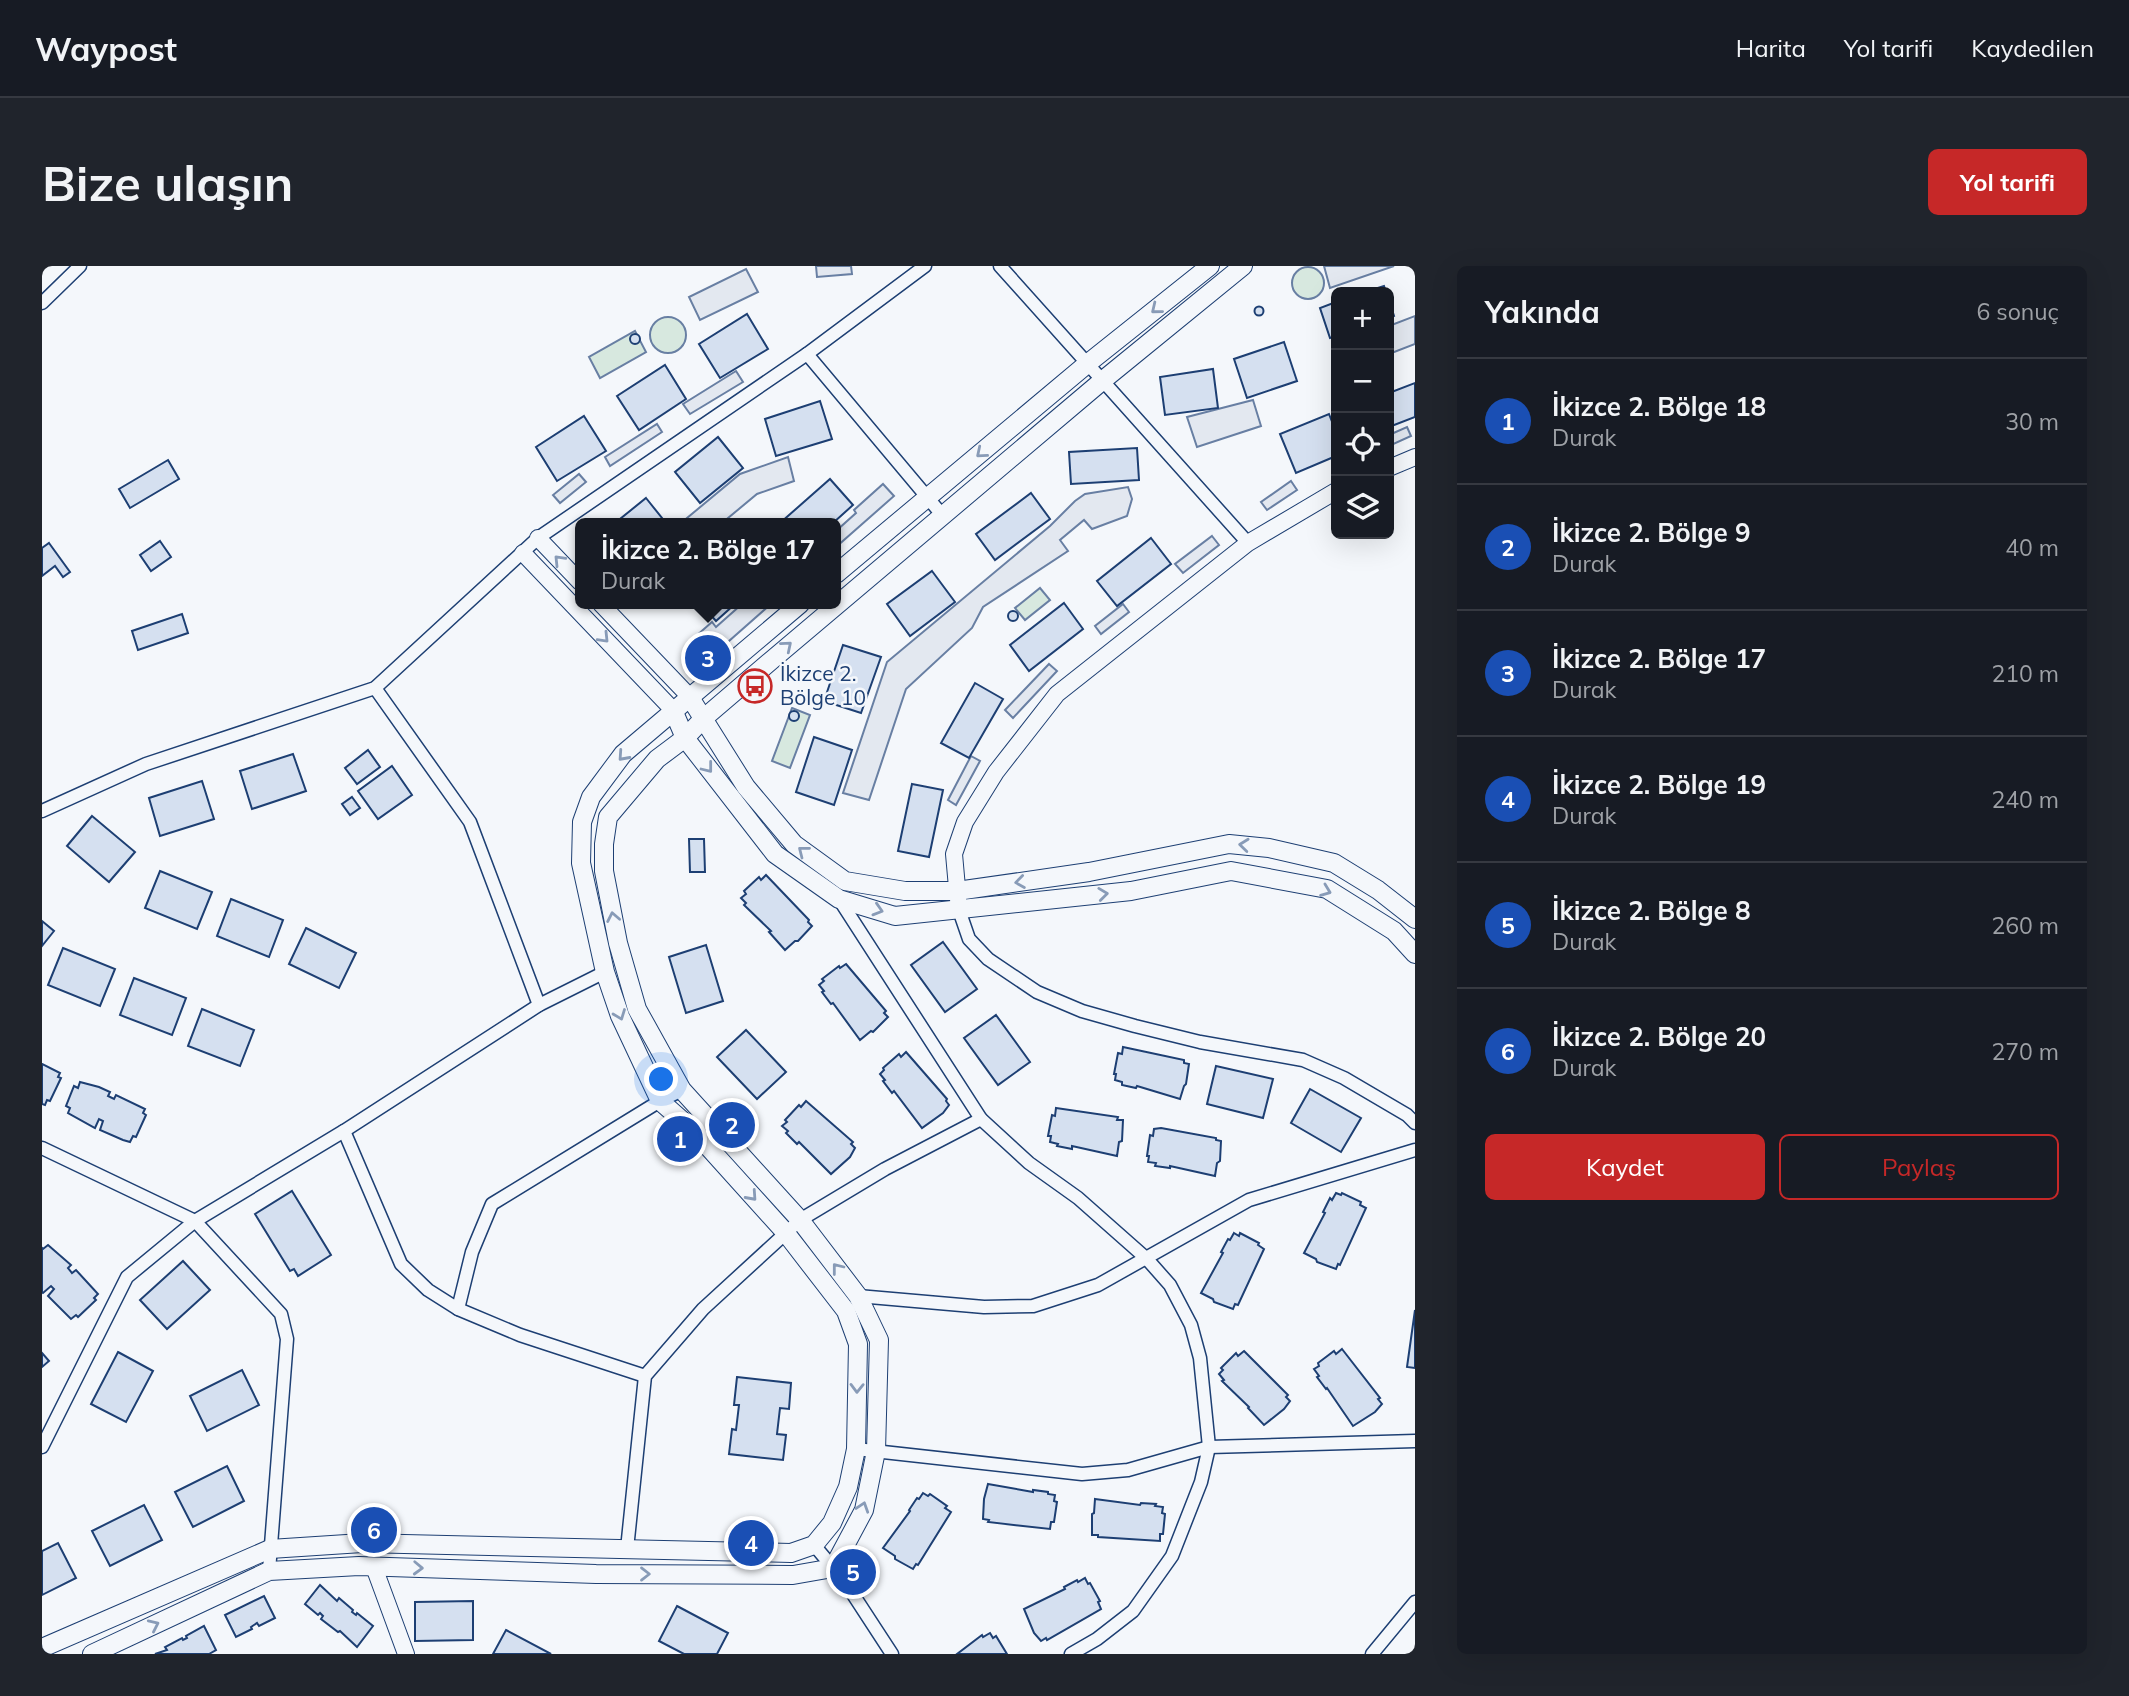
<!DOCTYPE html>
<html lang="tr">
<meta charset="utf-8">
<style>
body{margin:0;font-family:Mulish,sans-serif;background:#20242c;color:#f1f3f6}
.controls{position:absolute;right:21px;top:21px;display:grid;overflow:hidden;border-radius:10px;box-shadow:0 7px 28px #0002}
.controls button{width:63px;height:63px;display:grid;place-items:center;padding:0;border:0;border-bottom:2px solid #363941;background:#171b24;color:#f1f3f6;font:35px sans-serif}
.you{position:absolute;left:620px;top:814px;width:24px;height:24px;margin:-18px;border:5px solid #fff;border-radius:50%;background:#1a73e8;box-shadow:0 0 0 10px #1a73e833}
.badge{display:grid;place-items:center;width:46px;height:46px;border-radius:50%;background:#c62828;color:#fff;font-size:23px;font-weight:700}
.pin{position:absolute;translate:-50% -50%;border:4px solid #fff;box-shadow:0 2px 7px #0006}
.popup{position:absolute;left:533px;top:252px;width:266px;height:91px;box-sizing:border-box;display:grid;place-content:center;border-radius:10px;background:#171b24;filter:drop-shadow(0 2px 5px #0005);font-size:23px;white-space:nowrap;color:#9ea1a6}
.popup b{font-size:26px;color:#f1f3f6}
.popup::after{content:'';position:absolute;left:50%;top:100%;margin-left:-14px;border:14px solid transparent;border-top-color:#171b24}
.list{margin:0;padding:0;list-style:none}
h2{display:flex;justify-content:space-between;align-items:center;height:91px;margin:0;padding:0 28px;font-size:30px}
h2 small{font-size:23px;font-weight:400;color:#9ea1a6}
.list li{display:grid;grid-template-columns:46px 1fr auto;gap:21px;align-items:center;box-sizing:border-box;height:126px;padding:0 28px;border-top:2px solid #363941}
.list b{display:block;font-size:26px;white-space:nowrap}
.list p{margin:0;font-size:23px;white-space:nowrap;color:#9ea1a6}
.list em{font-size:23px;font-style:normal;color:#9ea1a6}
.actions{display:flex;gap:14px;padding:21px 28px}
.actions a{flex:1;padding:16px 0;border:2px solid #c62828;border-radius:10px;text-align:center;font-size:24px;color:#c62828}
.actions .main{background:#c62828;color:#fff}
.icon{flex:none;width:38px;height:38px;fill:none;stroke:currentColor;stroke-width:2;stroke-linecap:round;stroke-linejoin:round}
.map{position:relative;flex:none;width:1373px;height:1388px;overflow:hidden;border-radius:10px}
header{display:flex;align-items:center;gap:42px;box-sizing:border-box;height:98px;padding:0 35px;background:#171b24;border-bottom:2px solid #363941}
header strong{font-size:33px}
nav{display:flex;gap:38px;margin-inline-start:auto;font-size:24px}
.intro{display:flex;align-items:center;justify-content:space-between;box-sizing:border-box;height:168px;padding:0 42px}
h1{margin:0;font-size:49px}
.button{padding:18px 32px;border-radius:10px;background:#c62828;color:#fff;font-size:24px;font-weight:700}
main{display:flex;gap:42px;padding:0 42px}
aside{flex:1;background:#171b24;border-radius:10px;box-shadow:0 7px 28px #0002}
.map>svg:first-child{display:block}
.green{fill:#d7e8df;stroke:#687fa3;stroke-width:2}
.parking{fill:#e3e8f0;stroke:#687fa3;stroke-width:2}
.building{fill:#d5e0f0;stroke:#1d3f73;stroke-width:2}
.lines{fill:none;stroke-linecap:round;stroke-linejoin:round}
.minor-casing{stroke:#1d3f73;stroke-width:15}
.tertiary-casing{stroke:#1d3f73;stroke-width:18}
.secondary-casing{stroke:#1d3f73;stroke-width:20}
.minor{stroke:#f4f7fb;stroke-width:12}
.tertiary{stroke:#f4f7fb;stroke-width:16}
.secondary{stroke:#f4f7fb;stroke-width:18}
.oneway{stroke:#889bb7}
.labels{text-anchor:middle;stroke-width:5;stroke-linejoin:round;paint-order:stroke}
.poi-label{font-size:21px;fill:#1d3f73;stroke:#f4f7fb;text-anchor:start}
</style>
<header>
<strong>Waypost</strong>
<nav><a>Harita</a><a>Yol tarifi</a><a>Kaydedilen</a></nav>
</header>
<div class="intro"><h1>Bize ulaşın</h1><a class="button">Yol tarifi</a></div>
<main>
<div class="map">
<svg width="1373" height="1388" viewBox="0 0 1373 1388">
<rect width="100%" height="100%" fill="#f4f7fb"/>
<g class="green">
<circle cx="1266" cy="17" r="16"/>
<circle cx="626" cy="69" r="18"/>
<polygon points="593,65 604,86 558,112 547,91"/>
<polygon points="998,322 1008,334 983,354 973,342"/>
<polygon points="750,442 768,449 748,502 730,495"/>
</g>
<g class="parking">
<polygon points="774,0 809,0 810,8 775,11"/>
<polygon points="1282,0 1352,0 1288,22"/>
<polygon points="704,3 716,26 658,54 647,31"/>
<polygon points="1373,50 1373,78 1347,88 1347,60"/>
<polygon points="694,105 701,116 648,148 641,138"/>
<polygon points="1211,134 1219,160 1155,181 1145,151"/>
<polygon points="615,158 620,166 568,200 563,191"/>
<polygon points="1365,161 1369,170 1347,180 1347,169"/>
<polygon points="746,191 752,215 715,228 680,257 639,257 698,208"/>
<polygon points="537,208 544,216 518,237 511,229"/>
<polygon points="1249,215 1255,224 1225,244 1219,236"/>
<polygon points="841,218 852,230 794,281 794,265 814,247 812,244"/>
<polygon points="1086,221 1090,233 1085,250 1050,263 1042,254 1018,274 1026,285 941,341 930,362 864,423 827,534 801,527 845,396 1008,260 1033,235 1043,228"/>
<polygon points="1170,270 1177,279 1141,307 1133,298"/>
<polygon points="700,338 729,338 670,390 654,370 670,356 674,361"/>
<polygon points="1081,338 1087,346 1059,368 1053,360"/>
<polygon points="1007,398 1015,405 971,452 963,444"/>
<polygon points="929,490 938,495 914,539 906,534"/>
</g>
<g class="building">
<polygon points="1342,20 1344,26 1323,26"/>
<polygon points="1347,34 1352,50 1347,52"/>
<polygon points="1294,36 1294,70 1288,72 1278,42"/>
<circle cx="1217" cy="45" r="4.5"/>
<polygon points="705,48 726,83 678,112 657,78"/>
<circle cx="593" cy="73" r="5"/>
<polygon points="1242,76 1255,115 1205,132 1192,93"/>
<polygon points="623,99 644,133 597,164 575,130"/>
<polygon points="1171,103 1176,142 1123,149 1118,111"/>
<polygon points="1373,117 1373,151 1347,161 1347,127"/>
<polygon points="778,135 790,173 734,190 723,153"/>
<polygon points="1287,148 1294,166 1294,190 1254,207 1238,168"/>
<polygon points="542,150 564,185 515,215 494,181"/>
<polygon points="676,171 701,202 658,237 633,206"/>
<polygon points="1095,182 1097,214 1029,218 1027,186"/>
<polygon points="126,194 137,213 88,242 77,223"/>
<polygon points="788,213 811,239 791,257 738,257"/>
<polygon points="989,227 1008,253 953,294 934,268"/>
<polygon points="604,232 624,257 573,257"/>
<polygon points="1109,272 1129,298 1075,340 1055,315"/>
<polygon points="118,275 129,291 109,305 98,289"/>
<polygon points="7,277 28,306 21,311 13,300 0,310 0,282"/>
<polygon points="890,305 913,336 868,370 845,338"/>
<polygon points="1022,337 1041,363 987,405 968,379"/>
<polygon points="659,338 693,338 674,355"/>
<circle cx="971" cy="350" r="5"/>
<polygon points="140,348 146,367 96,384 90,365"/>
<polygon points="801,379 839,391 819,447 782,435"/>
<polygon points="933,417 961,433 927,492 899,477"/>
<circle cx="752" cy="450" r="5"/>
<polygon points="772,471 810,484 792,539 754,526"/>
<polygon points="326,484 338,501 315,518 303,502"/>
<polygon points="251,488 264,525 210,543 198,505"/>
<polygon points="350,500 370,529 336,553 316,525"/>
<polygon points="160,515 172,553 118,570 107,532"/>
<polygon points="870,518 901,524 887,591 856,585"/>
<polygon points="310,531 318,542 308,549 300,538"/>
<polygon points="50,550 93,586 67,616 25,580"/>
<polygon points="647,573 662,573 663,606 648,606"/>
<polygon points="118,605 170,626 155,663 103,642"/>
<polygon points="724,609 767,654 766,656 770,660 756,675 753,675 743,684 727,666 729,665 702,639 704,637 699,632 704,628 702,625 717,611 719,614"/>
<polygon points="189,633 241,654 227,691 175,670"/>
<polygon points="0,655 12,665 0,680"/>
<polygon points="264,662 314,687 297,722 247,698"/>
<polygon points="901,676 935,723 903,746 869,699"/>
<polygon points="664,679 681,735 644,747 627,691"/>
<polygon points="21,682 73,703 58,740 6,719"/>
<polygon points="804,698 844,745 842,747 846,751 831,766 829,765 818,774 791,737 789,738 780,726 782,725 777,719 782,715 780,713 797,700 798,702"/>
<polygon points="92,712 144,732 130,769 78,749"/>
<polygon points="160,743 212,764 198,800 146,780"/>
<polygon points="954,749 988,796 956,819 922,772"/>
<polygon points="704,764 744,806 715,833 675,791"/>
<polygon points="1081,781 1142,794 1142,797 1147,798 1144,818 1142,820 1138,833 1095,820 1094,822 1080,819 1080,816 1073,814 1074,808 1072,808 1076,787 1080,788"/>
<polygon points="864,786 905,833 904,835 907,839 901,847 880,862 852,825 850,827 841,815 843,814 838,808 842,804 841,802 857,788 859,791"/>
<polygon points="0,798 18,807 16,811 19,812 8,835 5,834 3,839 0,838"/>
<polygon points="1174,800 1231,813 1221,852 1165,838"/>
<polygon points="38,816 57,821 68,826 66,830 72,833 74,829 103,843 101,847 104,849 94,871 91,870 88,876 81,874 58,864 61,855 57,853 53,862 26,847 28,842 24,840 32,820 36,822"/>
<polygon points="1268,823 1319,852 1299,886 1249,857"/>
<polygon points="764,835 811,876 809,878 813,882 808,891 789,908 757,876 755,878 744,867 746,865 740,860 745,856 743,854 757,839 759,841"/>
<polygon points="1014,842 1076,851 1075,854 1081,854 1080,875 1077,876 1075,890 1030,880 1030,883 1015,880 1016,878 1008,876 1009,870 1006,870 1010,849 1013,850"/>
<polygon points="1119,862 1174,872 1174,874 1179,875 1178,895 1175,897 1173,910 1128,900 1128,902 1113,900 1114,897 1106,896 1107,890 1105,890 1108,869 1111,870 1112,863"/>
<polygon points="250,925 289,989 256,1010 252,1003 248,1005 213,948"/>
<polygon points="1294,927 1299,929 1300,927 1319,936 1318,939 1324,942 1298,999 1296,998 1294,1003 1275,996 1274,993 1262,987 1283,947 1281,946 1288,932 1290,934"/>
<polygon points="1192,967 1197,970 1198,967 1217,977 1216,979 1222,983 1196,1039 1193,1038 1191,1043 1172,1036 1171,1033 1159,1027 1181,987 1179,986 1186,973 1188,974"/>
<polygon points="6,979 29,999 26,1002 30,1007 34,1004 56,1028 52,1032 54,1034 36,1051 34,1049 29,1053 6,1030 12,1023 9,1020 1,1027 0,1026 0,982 1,983"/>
<polygon points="141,995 168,1024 125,1063 98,1034"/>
<polygon points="1373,1044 1373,1102 1365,1101"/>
<polygon points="1300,1083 1338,1132 1336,1133 1340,1138 1333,1146 1311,1160 1285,1122 1284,1123 1275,1111 1277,1110 1272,1103 1277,1100 1276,1097 1292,1085 1294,1088"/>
<polygon points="1202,1085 1246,1129 1244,1131 1248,1135 1242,1143 1222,1159 1206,1142 1207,1141 1180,1115 1182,1114 1177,1108 1181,1104 1179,1102 1194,1087 1196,1090"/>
<polygon points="76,1086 111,1105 84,1156 49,1138"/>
<polygon points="0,1087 7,1095 0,1101"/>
<polygon points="200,1104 217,1139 165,1165 148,1130"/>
<polygon points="695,1111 749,1117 747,1143 738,1142 735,1168 744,1169 741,1194 687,1188 690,1163 694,1164 697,1139 692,1139"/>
<polygon points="185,1200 202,1235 151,1261 133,1226"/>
<polygon points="946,1218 991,1226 991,1224 1006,1226 1006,1228 1013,1229 1012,1235 1015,1236 1012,1256 1009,1256 1008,1263 946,1256 947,1254 941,1253 942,1233"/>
<polygon points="881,1227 886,1230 888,1228 905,1240 903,1242 909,1246 876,1299 874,1298 871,1303 853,1293 853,1290 841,1282 868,1245 867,1244 875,1232 877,1233"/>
<polygon points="1053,1233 1098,1239 1099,1237 1114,1238 1113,1240 1121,1241 1120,1247 1123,1248 1121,1268 1118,1268 1118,1275 1056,1271 1056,1269 1050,1269 1050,1248 1052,1247"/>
<polygon points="102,1239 120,1274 68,1300 50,1265"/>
<polygon points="16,1277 34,1312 0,1329 0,1285"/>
<polygon points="1043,1312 1046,1318 1048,1317 1058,1335 1056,1336 1059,1343 1005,1374 1004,1372 999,1375 992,1367 982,1343 1023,1323 1022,1321 1035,1314 1036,1316"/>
<polygon points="278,1319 295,1335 297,1332 311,1344 310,1346 314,1349 315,1347 331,1360 315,1381 298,1365 296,1366 279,1353 281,1350 278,1347 276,1349 263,1338"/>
<polygon points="222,1330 233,1352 217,1360 215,1357 209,1361 210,1363 194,1371 183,1349"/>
<polygon points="431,1335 431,1374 373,1375 373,1336"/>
<polygon points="635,1340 686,1367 675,1388 642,1388 617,1375"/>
<polygon points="162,1360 174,1384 167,1388 113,1388 125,1384 123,1381 140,1372 141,1374 145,1372 144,1370"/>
<polygon points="464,1364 509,1388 451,1388"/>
<polygon points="948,1367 951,1372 954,1370 965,1388 915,1388 940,1369 941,1371"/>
</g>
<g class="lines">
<defs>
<g id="minor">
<polyline points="958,0 1206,277"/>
<polyline points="0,37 38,0"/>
<polyline points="765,88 901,250"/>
<polyline points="333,422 428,556 497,739"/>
<polyline points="0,545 104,498 333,422 496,272 765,88 883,0"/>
<polyline points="797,633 939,853 987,897 1036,932 1105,993 1128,1019 1149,1059 1158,1092 1167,1181 1159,1216 1130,1290 1091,1345 1055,1373 1029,1388"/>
<polyline points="917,644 927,673 946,693 995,726 1040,745 1093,760 1158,776 1261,794 1302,812 1365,849 1373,857"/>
<polyline points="302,865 359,998 386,1024 416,1043 478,1069 603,1110"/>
<polyline points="0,882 153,955 239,1048 245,1073 227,1305"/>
<polyline points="816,1030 942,1041 991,1040 1056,1019 1207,934 1373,884"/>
<polyline points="416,1043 430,986 450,938 618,835 640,824"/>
<polyline points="0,1181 85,1011 153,955 302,865 497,739 563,706"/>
<polyline points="814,1183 1040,1208 1086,1204 1167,1181 1373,1175"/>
<polyline points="772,1279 803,1316 850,1388"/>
<polyline points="585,1283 603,1110 661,1043 758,954 843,903 939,853"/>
<polyline points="1330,1388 1373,1336"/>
</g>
<g id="tertiary">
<polyline points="1347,202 1373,191"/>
<polyline points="496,272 538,316"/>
<polyline points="481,287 631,444"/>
<polyline points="559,338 647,430"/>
<polyline points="917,644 912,588 923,556 954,506 1015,428 1206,277 1294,225"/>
<polyline points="332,1301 364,1388"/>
</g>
<g id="secondary">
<polyline points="794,308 1045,98 1168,0"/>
<polyline points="647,430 704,521 752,578 803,615 863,625 915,625 1047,606 1187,578 1227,582 1292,597 1336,624 1373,653"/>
<polyline points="631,444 643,472 733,588 797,633 853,650 1089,625 1189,605 1285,623 1352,665 1373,688"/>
<polyline points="0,1382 228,1283 320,1277 749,1287 772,1279 790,1257 806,1221 814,1183 816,1078 804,1045 743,966 651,864 618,835 578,750 563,706 539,597 540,556 549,531 581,488 758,338"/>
<polyline points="50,1388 227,1305 317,1300 554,1308 751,1309 791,1302 822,1244 834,1185 837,1074 816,1030 758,954 640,824 595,743 576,677 562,605 562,578 566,551 615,493 643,472 662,452 731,393 1060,115 1201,0"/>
</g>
</defs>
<use href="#minor" class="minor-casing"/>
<use href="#tertiary" class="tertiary-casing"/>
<use href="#secondary" class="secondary-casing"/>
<use href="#minor" class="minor"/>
<use href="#tertiary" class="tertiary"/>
<use href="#secondary" class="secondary"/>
</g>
<defs><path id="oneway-chevron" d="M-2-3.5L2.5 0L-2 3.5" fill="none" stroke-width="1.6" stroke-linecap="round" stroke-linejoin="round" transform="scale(1.75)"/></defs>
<g class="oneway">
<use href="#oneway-chevron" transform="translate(1114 43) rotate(141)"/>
<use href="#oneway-chevron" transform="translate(939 187) rotate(140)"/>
<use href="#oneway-chevron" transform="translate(517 294) rotate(-134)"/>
<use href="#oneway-chevron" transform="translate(562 372) rotate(46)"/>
<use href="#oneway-chevron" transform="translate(745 380) rotate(-40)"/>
<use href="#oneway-chevron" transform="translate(581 490) rotate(132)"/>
<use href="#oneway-chevron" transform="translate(666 502) rotate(52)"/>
<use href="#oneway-chevron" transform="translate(1202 579) rotate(-174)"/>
<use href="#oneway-chevron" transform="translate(761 585) rotate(-142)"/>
<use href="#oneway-chevron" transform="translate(978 616) rotate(172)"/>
<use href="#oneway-chevron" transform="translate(1284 625) rotate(21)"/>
<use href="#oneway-chevron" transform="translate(1061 628) rotate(-7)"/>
<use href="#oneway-chevron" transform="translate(836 644) rotate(17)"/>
<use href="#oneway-chevron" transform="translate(571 651) rotate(-101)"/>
<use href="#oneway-chevron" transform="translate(578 749) rotate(69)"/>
<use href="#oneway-chevron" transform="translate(710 930) rotate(48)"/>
<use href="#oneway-chevron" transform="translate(795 1002) rotate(-128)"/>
<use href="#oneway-chevron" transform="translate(815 1122) rotate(91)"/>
<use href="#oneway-chevron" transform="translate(821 1241) rotate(-72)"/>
<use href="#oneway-chevron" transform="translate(376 1302) rotate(2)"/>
<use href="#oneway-chevron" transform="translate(603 1308)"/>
<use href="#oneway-chevron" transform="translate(112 1359) rotate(-25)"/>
</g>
<defs>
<symbol id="bus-ring" viewBox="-11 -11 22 22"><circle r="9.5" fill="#f4f7fb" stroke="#c62828" stroke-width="1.5"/><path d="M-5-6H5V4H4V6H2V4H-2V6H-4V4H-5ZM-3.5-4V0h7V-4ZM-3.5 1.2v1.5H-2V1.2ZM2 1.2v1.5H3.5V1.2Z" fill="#c62828"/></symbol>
</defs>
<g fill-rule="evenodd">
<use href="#bus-ring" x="694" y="401" width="38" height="38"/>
</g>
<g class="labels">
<g class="poi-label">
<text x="738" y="415">İkizce 2.<tspan x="738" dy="24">Bölge 10</tspan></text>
</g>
</g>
</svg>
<div class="controls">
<button>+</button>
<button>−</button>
<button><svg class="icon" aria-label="locate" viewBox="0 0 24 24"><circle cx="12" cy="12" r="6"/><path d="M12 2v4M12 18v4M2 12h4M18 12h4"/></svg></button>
<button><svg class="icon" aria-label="layers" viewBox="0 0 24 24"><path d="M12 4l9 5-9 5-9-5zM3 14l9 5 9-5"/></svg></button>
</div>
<div class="you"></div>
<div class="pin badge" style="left:638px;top:873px;background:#1a4fb4">1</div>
<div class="pin badge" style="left:690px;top:859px;background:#1a4fb4">2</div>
<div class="pin badge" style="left:666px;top:392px;background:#1a4fb4">3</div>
<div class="popup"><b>İkizce 2. Bölge 17</b>Durak</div>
<div class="pin badge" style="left:709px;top:1277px;background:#1a4fb4">4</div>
<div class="pin badge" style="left:811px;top:1306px;background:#1a4fb4">5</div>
<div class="pin badge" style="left:332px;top:1264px;background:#1a4fb4">6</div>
</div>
<aside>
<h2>Yakında<small>6 sonuç</small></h2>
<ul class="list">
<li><span class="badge" style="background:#1a4fb4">1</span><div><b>İkizce 2. Bölge 18</b><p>Durak</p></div><em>30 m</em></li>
<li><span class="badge" style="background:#1a4fb4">2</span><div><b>İkizce 2. Bölge 9</b><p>Durak</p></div><em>40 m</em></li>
<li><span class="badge" style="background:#1a4fb4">3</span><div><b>İkizce 2. Bölge 17</b><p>Durak</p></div><em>210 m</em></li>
<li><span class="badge" style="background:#1a4fb4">4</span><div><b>İkizce 2. Bölge 19</b><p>Durak</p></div><em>240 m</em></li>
<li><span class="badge" style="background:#1a4fb4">5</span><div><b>İkizce 2. Bölge 8</b><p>Durak</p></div><em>260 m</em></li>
<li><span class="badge" style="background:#1a4fb4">6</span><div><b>İkizce 2. Bölge 20</b><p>Durak</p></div><em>270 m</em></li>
</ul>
<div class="actions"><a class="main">Kaydet</a><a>Paylaş</a></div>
</aside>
</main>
